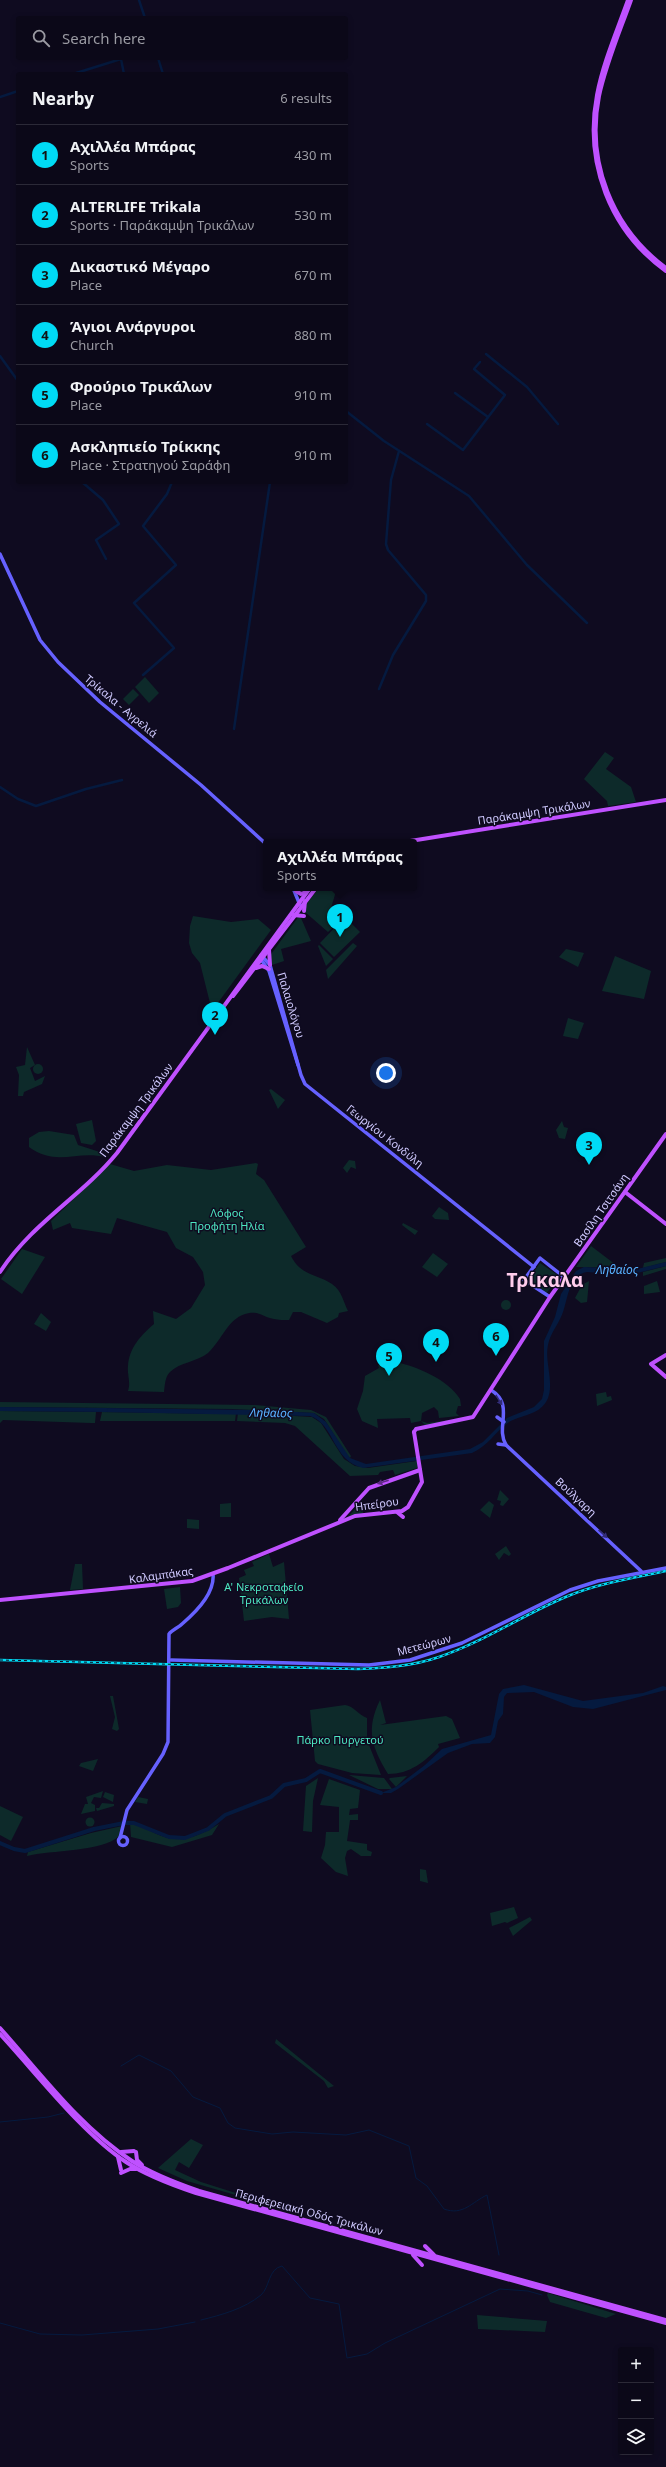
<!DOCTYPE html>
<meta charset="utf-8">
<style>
body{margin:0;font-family:"Noto Sans",sans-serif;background:#141121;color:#f1f3f6}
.controls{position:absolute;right:12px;bottom:12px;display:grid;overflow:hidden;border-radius:4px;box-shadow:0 2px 6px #0003}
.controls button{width:36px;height:36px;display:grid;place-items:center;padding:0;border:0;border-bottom:1px solid #2b2937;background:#0b0818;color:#f1f3f6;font:20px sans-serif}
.you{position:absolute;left:386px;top:1073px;width:14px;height:14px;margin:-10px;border:3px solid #fff;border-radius:50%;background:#1a73e8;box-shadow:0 0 0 6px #1a73e833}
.badge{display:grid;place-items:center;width:26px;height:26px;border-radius:50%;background:#00dbf5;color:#111;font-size:13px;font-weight:700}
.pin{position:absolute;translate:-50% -33px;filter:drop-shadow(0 1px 2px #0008)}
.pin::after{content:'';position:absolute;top:21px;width:14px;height:12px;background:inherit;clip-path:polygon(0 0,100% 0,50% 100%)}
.popup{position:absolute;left:263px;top:839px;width:154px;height:52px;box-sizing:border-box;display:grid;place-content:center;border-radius:4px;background:#0b0818;filter:drop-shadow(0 1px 3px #0005);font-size:13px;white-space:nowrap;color:#9a9aa2}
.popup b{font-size:15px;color:#f1f3f6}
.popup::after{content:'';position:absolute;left:50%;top:100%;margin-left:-8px;border:8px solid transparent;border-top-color:#0b0818}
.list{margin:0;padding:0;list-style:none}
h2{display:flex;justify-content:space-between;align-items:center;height:52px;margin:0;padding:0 16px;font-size:17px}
h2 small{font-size:13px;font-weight:400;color:#9a9aa2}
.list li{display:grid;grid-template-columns:26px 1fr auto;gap:12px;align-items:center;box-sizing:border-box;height:60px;padding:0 16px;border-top:1px solid #2b2937}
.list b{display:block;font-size:15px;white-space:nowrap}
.list p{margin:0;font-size:13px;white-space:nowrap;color:#9a9aa2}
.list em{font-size:13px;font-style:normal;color:#9a9aa2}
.icon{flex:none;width:22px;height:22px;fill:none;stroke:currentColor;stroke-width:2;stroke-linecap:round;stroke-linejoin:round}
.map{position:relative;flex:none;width:666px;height:2467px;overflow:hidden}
.search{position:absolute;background:#0b0818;box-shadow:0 2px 6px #0003;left:16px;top:16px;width:332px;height:44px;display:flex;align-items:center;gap:10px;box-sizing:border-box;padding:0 14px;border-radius:4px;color:#9a9aa2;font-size:15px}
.panel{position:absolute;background:#0b0818;box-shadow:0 2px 6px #0003;left:16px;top:72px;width:332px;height:412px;border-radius:4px}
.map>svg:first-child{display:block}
.green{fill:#0d2a2a}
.water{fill:#051a3f}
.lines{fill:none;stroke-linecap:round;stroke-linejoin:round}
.stream{stroke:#051a3f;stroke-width:1}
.canal{stroke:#051a3f;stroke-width:2.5}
.river{stroke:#051a3f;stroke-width:4}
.secondary{stroke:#6661ff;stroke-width:3.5}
.primary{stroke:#bf51ff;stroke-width:4}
.rail-casing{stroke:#00dbf5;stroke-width:2.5}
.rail{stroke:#0f0b20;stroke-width:1;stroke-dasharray:3;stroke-linecap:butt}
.oneway{fill:#322d79}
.oneway2{fill:#5e2a84}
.labels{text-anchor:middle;stroke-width:3;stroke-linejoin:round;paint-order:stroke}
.street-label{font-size:11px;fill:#d0caff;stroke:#0f0b20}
.park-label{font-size:11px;fill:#4de8c2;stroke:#0f0b20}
.water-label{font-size:12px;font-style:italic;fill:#58b1ff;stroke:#0f0b20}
.town-label{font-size:19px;font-weight:bold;fill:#ffccec;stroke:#0f0b20}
</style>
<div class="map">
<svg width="666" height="2467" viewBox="0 0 666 2467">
<rect width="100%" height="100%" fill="#0f0b20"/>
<g class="green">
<polygon points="145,677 159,693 149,703 135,687"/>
<polygon points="133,689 139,695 129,705 123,699"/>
<polygon points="605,752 614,758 606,769 631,787 636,802 608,806 607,801 584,779"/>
<polygon points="319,888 337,888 331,908 342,919 328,932 305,912 304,907"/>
<polygon points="193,916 231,922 258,919 271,930 212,1011 200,963 192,953 189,943 190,926"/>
<polygon points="299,916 301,918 311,941 281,949 284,961 272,965 269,957"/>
<polygon points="345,917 360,932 334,957 320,943"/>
<polygon points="353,943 357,946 328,979 326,970"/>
<polygon points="319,945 333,959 326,966 318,946"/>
<polygon points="566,949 584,953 578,967 559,957"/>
<polygon points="615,956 651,971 644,999 602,991"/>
<polygon points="568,1018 584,1023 578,1039 563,1036"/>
<polygon points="27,1047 35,1065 30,1068 35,1081 45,1076 42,1084 24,1092 23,1096 18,1096 19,1075 16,1067 25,1065"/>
<circle cx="38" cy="1069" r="5"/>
<polygon points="271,1089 285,1100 278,1109 269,1090"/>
<polygon points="92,1120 96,1141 92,1145 81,1143 76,1124"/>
<polygon points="562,1121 564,1127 568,1128 565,1139 559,1138 556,1130"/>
<path d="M 49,1131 L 74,1135 L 78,1145 L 106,1154 L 105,1157 C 77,1150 56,1167 29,1147 L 29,1138 L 39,1132 Z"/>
<polygon points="349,1160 355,1161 356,1169 351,1167 347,1173 343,1168"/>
<path d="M 256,1163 L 258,1164 L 256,1174 L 264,1180 L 306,1247 L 291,1256 C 301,1276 317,1274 332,1284 C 342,1291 343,1301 348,1311 L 339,1313 L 338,1317 L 327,1323 L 301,1312 L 293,1312 L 289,1320 C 284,1320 278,1320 274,1319 C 262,1317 259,1310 245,1314 C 227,1320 222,1340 208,1353 C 197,1362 180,1362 170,1372 C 165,1377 165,1384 164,1392 L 128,1391 C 131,1382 127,1375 128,1366 C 129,1348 141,1335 154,1324 L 153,1311 L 176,1319 L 191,1308 L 205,1285 L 203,1272 L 193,1257 L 176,1248 L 167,1232 L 117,1218 L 111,1234 L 72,1228 L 70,1223 L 53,1230 L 51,1221 L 110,1164 L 134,1171 L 167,1165 L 211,1170 Z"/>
<polygon points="439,1207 448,1213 449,1220 435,1219 432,1216"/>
<polygon points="403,1223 418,1231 415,1235 402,1225"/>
<polygon points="591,1246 620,1268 576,1267"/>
<polygon points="22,1249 45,1257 22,1294 1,1279"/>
<polygon points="433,1253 448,1264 437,1277 422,1267"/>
<polygon points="666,1258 666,1262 643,1268 644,1263"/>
<polygon points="540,1263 559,1276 546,1294 528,1280"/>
<polygon points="666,1266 666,1269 643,1276 643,1272"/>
<polygon points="589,1281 587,1302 581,1303 575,1298 582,1285"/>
<polygon points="657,1281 660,1292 644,1294 644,1286"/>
<circle cx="506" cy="1305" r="5"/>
<polygon points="41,1313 51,1322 46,1331 34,1324"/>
<path d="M 396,1362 C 418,1367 447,1379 460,1399 L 461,1406 L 458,1406 L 456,1413 L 459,1416 L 439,1418 L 438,1411 L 434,1407 L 422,1413 L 421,1421 L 427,1423 L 450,1420 L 426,1426 L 421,1421 L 411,1423 L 410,1418 L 377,1419 L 378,1428 L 362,1421 L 357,1409 L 363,1391 L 365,1376 L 379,1368 L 378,1365 L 395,1365 Z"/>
<polygon points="606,1392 607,1397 611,1396 612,1400 597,1406 596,1394"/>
<polygon points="0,1402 255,1405 311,1410 326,1417 351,1456 350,1458 347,1455 324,1419 314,1413 232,1409 0,1407"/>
<polygon points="0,1411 96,1412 95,1423 91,1423 3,1420 0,1423"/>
<polygon points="102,1412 225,1414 236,1413 235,1421 100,1421"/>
<polygon points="238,1413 312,1417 321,1423 344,1459 355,1466 368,1468 417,1461 417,1468 395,1475 393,1470 380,1472 378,1475 350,1476 295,1426 285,1423 237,1421"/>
<polygon points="500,1490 509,1499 503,1506 500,1505 501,1501 497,1500"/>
<polygon points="363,1500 363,1513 348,1518 348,1517"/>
<polygon points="489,1501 494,1505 490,1518 480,1510"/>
<polygon points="231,1503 231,1517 220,1517 220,1504"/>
<polygon points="187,1519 199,1520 199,1529 187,1528"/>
<polygon points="506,1546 511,1554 509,1556 504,1553 499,1560 495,1554"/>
<polygon points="269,1554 273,1567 284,1562 289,1619 272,1617 244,1621 239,1578 246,1575 244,1570 254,1566 252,1562"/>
<polygon points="75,1564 82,1564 83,1589 70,1590"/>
<polygon points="180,1587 181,1603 178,1607 167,1609 164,1589"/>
<polygon points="113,1696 119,1729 117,1731 112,1729 115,1717 110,1696"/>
<path d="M 380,1700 L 386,1723 L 380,1725 L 446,1716 L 452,1719 L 460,1738 L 438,1744 L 439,1747 C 424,1762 410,1774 388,1774 C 371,1746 366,1729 380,1700 Z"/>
<path d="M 345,1705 C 354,1706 358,1715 367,1718 L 367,1740 L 381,1775 L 352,1773 L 318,1764 L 315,1761 L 310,1710 Z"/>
<polygon points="98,1759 93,1771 79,1766 81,1763"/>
<polygon points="349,1775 384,1778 392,1789 378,1789"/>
<polygon points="407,1776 396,1787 389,1779 390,1778"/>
<polygon points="318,1778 313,1801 312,1832 303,1831 306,1786"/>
<polygon points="329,1779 360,1790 358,1808 350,1809 349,1815 358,1814 358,1820 350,1820 347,1841 367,1844 367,1850 372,1852 371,1856 361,1856 351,1849 347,1851 345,1858 348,1876 336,1872 321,1858 325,1845 326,1832 339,1832 339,1807 320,1805"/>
<polygon points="103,1791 101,1798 94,1797 91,1803 95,1805 95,1811 81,1814 85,1804 88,1804 86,1797"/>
<polygon points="105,1792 114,1795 113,1802 103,1797"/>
<polygon points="138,1797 148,1799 147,1804 135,1802"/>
<polygon points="102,1803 114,1804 114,1806 97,1811 96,1808 99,1808"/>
<polygon points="0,1806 23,1817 11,1841 0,1835"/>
<circle cx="90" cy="1822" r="4.5"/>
<path d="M 130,1823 C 140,1825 150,1831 159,1835 C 181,1845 200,1835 219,1824 L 212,1835 L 172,1847 L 131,1837 Z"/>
<path d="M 122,1826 L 119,1836 C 103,1852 50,1850 27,1856 L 28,1852 L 91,1833 Z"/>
<polygon points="420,1869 426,1870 428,1883 420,1881"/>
<polygon points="514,1907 518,1918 507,1923 505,1922 492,1926 490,1913"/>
<polygon points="530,1917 532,1920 513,1936 509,1928"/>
<polygon points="276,2039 334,2086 328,2088 324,2081 275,2043"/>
<polygon points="191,2139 203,2145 189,2168 179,2162 175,2170 201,2182 239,2194 239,2196 187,2181 158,2168"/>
<polygon points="548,2293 616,2314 606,2318 550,2302 547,2295"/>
<polygon points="477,2315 547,2321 545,2332 478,2329"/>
</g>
<g class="water">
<path d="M 666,1262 L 666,1266 L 629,1275 L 587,1272 C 567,1275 568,1303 561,1317 C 557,1326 550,1334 548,1345 C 544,1362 556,1386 546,1402 C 538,1415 521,1415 509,1422 C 495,1432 488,1446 472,1453 L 363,1468 C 332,1461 335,1424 310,1416 L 102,1412 L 102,1408 L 265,1410 L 314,1413 L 326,1422 L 350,1458 L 366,1464 L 470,1449 L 483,1442 L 507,1418 L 534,1407 L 542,1399 L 544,1390 L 544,1341 L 555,1317 L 561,1294 L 576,1271 L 584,1267 L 633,1270 Z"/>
<polygon points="524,1685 583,1701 643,1693 663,1686 666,1687 666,1690 593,1709 573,1707 534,1692 507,1693 504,1697 503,1714 498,1721 495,1737 490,1743 472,1744 448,1753 398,1789 391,1793 381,1793 396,1787 425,1765 442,1749 491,1735 499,1694 503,1689"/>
</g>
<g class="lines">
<g class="stream">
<path d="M 121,2066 L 139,2055 L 171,2071 L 193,2097 L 220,2108 L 228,2123 L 235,2128 L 272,2134 L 293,2132 L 346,2135 L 369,2130 L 409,2146 L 416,2178 L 427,2186 L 444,2209 C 463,2216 472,2202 487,2195 L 499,2255"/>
<polyline points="0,2122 48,2117 64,2113"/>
<path d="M 201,2320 C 221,2315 244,2309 261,2295 C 270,2287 268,2269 282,2266 L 310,2298 L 339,2304 L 347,2358 L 367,2354 L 385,2343 L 500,2289 L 528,2291 L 542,2295"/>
<polyline points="0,2323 40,2334 82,2335 158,2329 195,2322"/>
</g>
<g class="canal">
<polyline points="139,0 145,18"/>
<polyline points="158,58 163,74"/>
<polyline points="73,74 121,59 124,74"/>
<polyline points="0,97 18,91"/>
<polyline points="486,354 527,387 558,424"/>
<polyline points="0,356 18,381"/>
<polyline points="455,393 488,417"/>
<polyline points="346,411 384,441 469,496 527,565 587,623"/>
<polyline points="427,424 463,450 505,395 474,369 480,362"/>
<polyline points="82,482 103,500 119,524 96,540 106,559"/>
<polyline points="143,675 174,648 134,603 176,565 143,526 167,494 172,482"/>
<polyline points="379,689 393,655 426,601 426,595 388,550 386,544 391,480 399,451"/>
<polyline points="234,729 270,482"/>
<polyline points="0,787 18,799 36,806 86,789 122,780"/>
</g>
<g class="river">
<polyline points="0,1409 106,1410"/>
<polyline points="0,1843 14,1849 25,1851 94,1829 124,1823 134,1823 169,1837 185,1838 208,1829 225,1815 271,1797 284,1785 306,1780 320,1771 381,1793"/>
</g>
<g class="secondary">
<polyline points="0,554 40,640 58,662 100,702 201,785 266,844"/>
<polyline points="293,888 300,905"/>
<polyline points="261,955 270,965 301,1075 305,1084 534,1267"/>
<polyline points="260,958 269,971 298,1065"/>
<polyline points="550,1297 524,1280 540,1258 564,1277"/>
<path d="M 491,1390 C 515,1405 495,1427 506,1445 L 641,1571"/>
<polyline points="497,1417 504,1422"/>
<polyline points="498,1444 506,1445"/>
<polyline points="171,1660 369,1665 410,1660 462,1643 570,1590 598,1581 666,1568"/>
<circle cx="123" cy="1841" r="4.5"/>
<path d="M 120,1838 L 127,1810 L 163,1754 L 168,1742 L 169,1634 C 172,1630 178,1628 182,1624 C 195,1613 215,1593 213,1574"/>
</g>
<g class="primary">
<path d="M 628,0 C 617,31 603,63 597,95 C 584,163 610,231 666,271"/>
<path d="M 631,0 C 620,31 606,63 599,96 C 586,162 612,228 666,268"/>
<polyline points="404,842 666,800"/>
<polyline points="296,891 301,894 306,892"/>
<polyline points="304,911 305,901"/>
<polyline points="293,915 304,916"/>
<polyline points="269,950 270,965"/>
<polyline points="256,968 262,966 269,969"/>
<polyline points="233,996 316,888"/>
<polyline points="625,1192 666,1224"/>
<path d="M 0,1272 C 33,1222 81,1197 117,1153 L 310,888"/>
<polyline points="666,1355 651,1364 666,1377"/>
<polyline points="414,1432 416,1429 473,1417 550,1297 666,1134"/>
<polyline points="397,1512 403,1517"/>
<polyline points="340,1520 369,1488 420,1470"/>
<polyline points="0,1600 192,1581 228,1568 355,1516 402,1511 408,1507 422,1482 414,1432"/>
<path d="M 0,2028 C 41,2074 80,2127 132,2161 C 152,2174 176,2183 199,2191 L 666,2320"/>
<path d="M 0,2034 C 37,2074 82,2133 126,2162 C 147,2176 172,2185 196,2193 L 666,2323"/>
<polyline points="121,2152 134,2151"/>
<polyline points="136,2152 137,2160 142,2165"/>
<polyline points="118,2157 121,2170"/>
<polyline points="121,2173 130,2169 136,2169"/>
<polyline points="425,2246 434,2255"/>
<polyline points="413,2255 422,2265"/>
</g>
<defs>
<path id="rail" d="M 0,1660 L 358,1669 C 385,1668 413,1666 439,1657 C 484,1642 524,1614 568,1596 C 600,1583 633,1578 666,1571"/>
</defs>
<use href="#rail" class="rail-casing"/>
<use href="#rail" class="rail"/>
</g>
<defs><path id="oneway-solid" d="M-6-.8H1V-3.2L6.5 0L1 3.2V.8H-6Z"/></defs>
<g class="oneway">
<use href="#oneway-solid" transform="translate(499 1400) rotate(58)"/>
<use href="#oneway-solid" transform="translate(603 1534) rotate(42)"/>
</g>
<use class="oneway2" href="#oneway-solid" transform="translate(383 1482) rotate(162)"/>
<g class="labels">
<g class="street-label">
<text transform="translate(121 706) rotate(40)" y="4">Τρίκαλα - Αγρελιά</text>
<text transform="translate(534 812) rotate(-9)" y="4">Παράκαμψη Τρικάλων</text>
<text transform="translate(291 1005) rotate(73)" y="4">Παλαιολόγου</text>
<text transform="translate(136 1110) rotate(-53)" y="4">Παράκαμψη Τρικάλων</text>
<text transform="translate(385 1136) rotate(38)" y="4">Γεωργίου Κονδύλη</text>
<text transform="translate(601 1210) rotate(-55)" y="4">Βασίλη Τσιτσάνη</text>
<text transform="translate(576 1497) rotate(43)" y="4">Βούλγαρη</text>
<text transform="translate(377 1504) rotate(-8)" y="4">Ηπείρου</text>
<text transform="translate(161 1575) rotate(-8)" y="4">Καλαμπάκας</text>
<text transform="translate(424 1645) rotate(-15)" y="4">Μετεώρων</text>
<text transform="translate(309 2212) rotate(15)" y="4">Περιφερειακή Οδός Τρικάλων</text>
</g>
<g class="park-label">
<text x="227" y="1217">Λόφος<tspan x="227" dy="13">Προφήτη Ηλία</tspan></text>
<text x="264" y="1591">A' Νεκροταφείο<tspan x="264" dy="13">Τρικάλων</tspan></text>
<text x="340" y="1744">Πάρκο Πυργετού</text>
</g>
<g class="water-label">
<text x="617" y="1274">Ληθαίος</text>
<text transform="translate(271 1413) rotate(1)" y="4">Ληθαίος</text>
</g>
<g class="town-label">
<text x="545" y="1287">Τρίκαλα</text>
</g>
</g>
</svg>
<div class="controls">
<button>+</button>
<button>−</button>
<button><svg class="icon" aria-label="layers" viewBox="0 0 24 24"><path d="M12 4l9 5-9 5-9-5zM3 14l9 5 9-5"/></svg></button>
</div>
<div class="you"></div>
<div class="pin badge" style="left:340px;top:937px">1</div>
<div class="popup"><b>Αχιλλέα Μπάρας</b>Sports</div>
<div class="pin badge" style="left:215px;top:1035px">2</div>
<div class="pin badge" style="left:589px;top:1165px">3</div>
<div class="pin badge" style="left:436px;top:1362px">4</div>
<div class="pin badge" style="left:389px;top:1376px">5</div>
<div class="pin badge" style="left:496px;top:1356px">6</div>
<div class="search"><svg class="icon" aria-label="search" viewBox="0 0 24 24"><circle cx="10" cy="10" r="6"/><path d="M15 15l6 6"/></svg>Search here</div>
<section class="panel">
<h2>Nearby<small>6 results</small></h2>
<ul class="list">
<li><span class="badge">1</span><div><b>Αχιλλέα Μπάρας</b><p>Sports</p></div><em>430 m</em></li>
<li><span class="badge">2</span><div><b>ALTERLIFE Trikala</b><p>Sports · Παράκαμψη Τρικάλων</p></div><em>530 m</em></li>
<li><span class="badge">3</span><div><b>Δικαστικό Μέγαρο</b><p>Place</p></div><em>670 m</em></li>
<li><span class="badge">4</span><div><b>Άγιοι Ανάργυροι</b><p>Church</p></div><em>880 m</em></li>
<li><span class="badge">5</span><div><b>Φρούριο Τρικάλων</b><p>Place</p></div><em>910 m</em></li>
<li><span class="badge">6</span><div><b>Ασκληπιείο Τρίκκης</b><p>Place · Στρατηγού Σαράφη</p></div><em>910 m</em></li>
</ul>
</section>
</div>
